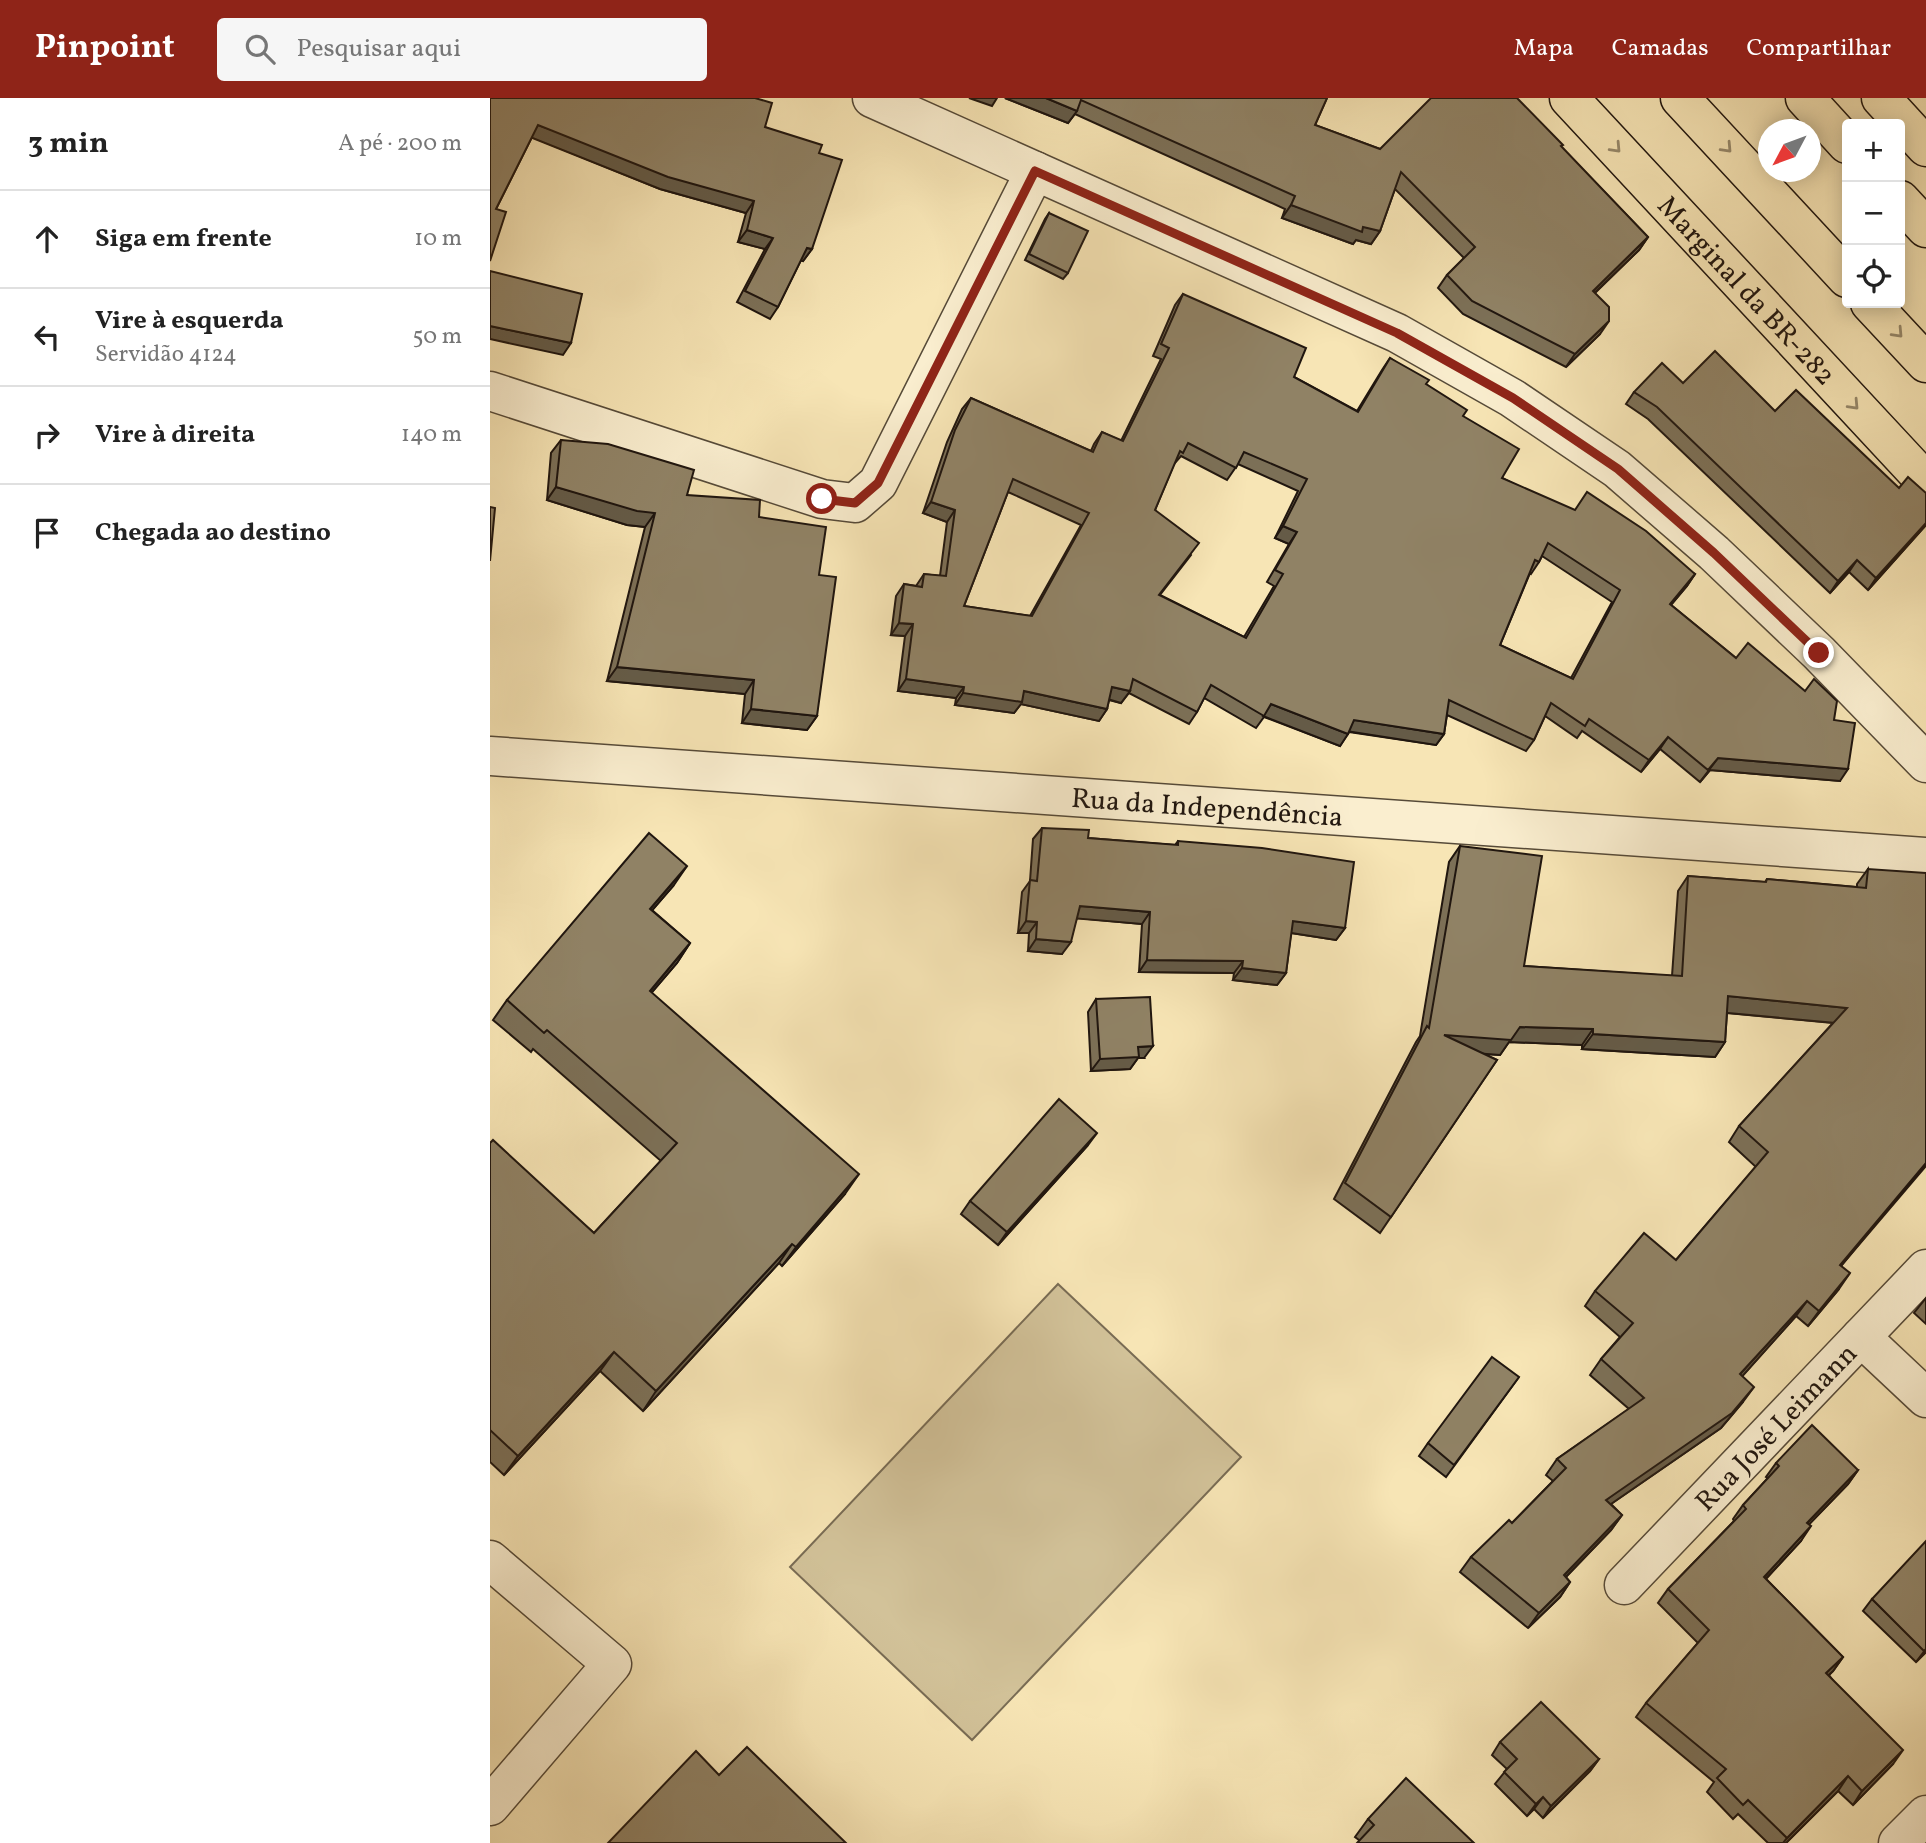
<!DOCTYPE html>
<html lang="pt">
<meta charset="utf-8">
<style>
body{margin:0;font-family:Vollkorn,serif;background:#f6f6f6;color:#222}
.controls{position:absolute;right:21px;top:21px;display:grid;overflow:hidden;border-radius:7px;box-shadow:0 4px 18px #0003}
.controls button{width:63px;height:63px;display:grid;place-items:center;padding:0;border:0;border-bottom:2px solid #e0e0e0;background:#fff;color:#222;font:35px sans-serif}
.compass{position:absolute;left:1268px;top:21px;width:63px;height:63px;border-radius:50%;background:#fff;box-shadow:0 4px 18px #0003;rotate:229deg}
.stop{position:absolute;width:21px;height:21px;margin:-16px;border:5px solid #8f2418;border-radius:50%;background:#fff}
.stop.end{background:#8f2418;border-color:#fff;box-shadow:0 2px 7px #0008}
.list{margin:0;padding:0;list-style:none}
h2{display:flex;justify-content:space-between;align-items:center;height:91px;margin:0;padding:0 28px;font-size:30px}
h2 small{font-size:23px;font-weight:400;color:#767676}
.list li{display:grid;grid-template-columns:46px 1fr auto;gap:21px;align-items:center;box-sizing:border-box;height:98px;padding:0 28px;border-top:2px solid #e0e0e0}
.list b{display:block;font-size:26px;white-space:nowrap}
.list p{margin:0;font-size:23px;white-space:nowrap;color:#767676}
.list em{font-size:23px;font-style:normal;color:#767676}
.icon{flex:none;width:38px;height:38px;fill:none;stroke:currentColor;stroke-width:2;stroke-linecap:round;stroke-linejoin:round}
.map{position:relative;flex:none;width:1436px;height:1745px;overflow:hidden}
header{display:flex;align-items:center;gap:42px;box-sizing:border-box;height:98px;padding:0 35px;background:#8f2418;color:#fff}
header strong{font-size:33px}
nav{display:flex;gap:38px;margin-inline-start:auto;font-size:24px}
.search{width:490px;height:63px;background:#f6f6f6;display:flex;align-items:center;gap:18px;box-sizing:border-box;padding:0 24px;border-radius:7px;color:#767676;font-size:26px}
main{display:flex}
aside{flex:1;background:#fff}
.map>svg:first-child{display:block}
.green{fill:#d2c299;stroke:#796c54;stroke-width:2}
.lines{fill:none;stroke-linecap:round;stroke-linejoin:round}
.minor-casing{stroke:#564a38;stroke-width:41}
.major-casing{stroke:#20160f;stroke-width:41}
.highway-casing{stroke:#20160f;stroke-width:41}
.minor{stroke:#faeecf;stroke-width:38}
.major{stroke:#f7e5b5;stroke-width:38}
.highway{stroke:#f7e5b5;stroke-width:38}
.wall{fill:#7c7057;stroke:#20160f;stroke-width:2;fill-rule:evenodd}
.shaded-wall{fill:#655b47;stroke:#20160f;stroke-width:2}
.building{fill:#908265;stroke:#20160f;stroke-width:2;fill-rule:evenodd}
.oneway{stroke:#96886a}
.route{stroke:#8f2418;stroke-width:9}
.labels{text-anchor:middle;stroke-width:5;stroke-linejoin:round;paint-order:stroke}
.street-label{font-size:28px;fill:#20160f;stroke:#faeecf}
</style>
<header>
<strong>Pinpoint</strong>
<div class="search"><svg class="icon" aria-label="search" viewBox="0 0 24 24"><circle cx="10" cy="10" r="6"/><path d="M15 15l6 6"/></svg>Pesquisar aqui</div>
<nav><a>Mapa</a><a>Camadas</a><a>Compartilhar</a></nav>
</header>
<main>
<aside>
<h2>3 min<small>A pé · 200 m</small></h2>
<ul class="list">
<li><svg class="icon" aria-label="ahead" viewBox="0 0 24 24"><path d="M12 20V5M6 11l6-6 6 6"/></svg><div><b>Siga em frente</b></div><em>10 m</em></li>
<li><svg class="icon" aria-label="left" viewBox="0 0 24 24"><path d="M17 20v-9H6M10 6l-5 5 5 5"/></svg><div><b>Vire à esquerda</b><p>Servidão 4124</p></div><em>50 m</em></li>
<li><svg class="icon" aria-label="right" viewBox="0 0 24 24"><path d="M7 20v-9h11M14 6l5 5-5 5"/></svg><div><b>Vire à direita</b></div><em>140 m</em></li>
<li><svg class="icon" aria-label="arrive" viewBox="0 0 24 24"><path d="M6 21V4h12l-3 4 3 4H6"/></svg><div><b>Chegada ao destino</b></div></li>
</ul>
</aside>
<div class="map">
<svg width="1436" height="1745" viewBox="0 0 1436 1745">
<rect width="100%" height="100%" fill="#f7e5b5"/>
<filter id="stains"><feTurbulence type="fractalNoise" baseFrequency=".00286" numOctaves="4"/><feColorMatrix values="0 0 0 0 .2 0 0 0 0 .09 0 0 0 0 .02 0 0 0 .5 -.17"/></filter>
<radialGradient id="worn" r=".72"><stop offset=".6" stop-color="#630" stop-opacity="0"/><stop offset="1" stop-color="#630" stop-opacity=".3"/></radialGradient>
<polygon class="green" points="568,1186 751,1359 482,1642 300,1469"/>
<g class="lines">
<defs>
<g id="minor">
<polyline points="382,0 907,235 1022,300 1127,371 1224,455 1329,555 1436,665"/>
<polyline points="0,293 332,401 365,405 388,385 545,73"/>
<path id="s1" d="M 0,658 L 1436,759"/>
<polyline points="1371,1239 1436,1300"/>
<polyline points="0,1462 122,1566 0,1708"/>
<path id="s2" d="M 1134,1487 L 1436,1171"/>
<polyline points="1408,1745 1436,1717"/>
</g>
<g id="major">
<path id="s3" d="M 1079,0 L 1436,384"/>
<polyline points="1391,0 1436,49"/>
</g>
<g id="highway">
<polyline points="1190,0 1357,180"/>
<polyline points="1315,0 1357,46"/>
<polyline points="1410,102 1436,130"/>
<polyline points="1380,205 1436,265"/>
</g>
</defs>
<use href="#minor" class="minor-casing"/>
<use href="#major" class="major-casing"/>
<use href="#highway" class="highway-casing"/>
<use href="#minor" class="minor"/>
<use href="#major" class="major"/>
<use href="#highway" class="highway"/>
</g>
<g class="wall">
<polygon points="0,0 275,29 329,55 322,151 313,163 311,162 288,209 280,221 247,204 275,151 248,144 256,115 170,91 42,39 6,111"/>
<polygon points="515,0 837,0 825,27 890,51 1071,49 1158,139 1149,152 1105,195 1110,236 1076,269 973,216 948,190 957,177 974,160 905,91 890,133 881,146 866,142 863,146 792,120 795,111 585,16 578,25"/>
<polygon points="559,115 578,175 573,181 535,162 555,121"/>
<path d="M 693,196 L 804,279 L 867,313 L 892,272 L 900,260 L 936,286 L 973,318 L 1012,380 L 1205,476 L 1197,488 L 1181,507 L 1246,560 L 1344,622 L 1350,683 L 1220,672 L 1210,684 L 1170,651 L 1151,674 L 1092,633 L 1087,640 L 1055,618 L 1044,642 L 1036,653 L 957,617 L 954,636 L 946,647 L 859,634 L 850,648 L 774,619 L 766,630 L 714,600 L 707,614 L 699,626 L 639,595 L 631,605 L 619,602 L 617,611 L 609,623 L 531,606 L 524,615 L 465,607 L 466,600 L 408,593 L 415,538 L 401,537 L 406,498 L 414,486 L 426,488 L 434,476 L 450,478 L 457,424 L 433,415 L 457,344 L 472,311 L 481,300 L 601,353 L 604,346 L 612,334 L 631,343 L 671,261 L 663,258 L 685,207 ZM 691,358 L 737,382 L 748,366 L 808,393 L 785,440 L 799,446 L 777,484 L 784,488 L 754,539 L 670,497 L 701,457 L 665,412 L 684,366 ZM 518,394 L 591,427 L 540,518 L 474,508 ZM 1052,458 L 1122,504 L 1081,580 L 1010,547 L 1040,475 L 1041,476 L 1049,464 Z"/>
<polygon points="1144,294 1285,313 1409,390 1436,395 1436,427 1378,492 1359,474 1340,495 1158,321 1136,306"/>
<polygon points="71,342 197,397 269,419 329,477 327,618 317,632 252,625 255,596 117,583 155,429 137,427 57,402 61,355"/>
<polygon points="552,730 598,740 685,747 688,743 855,830 846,842 801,835 796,875 787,887 743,882 744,875 649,874 652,826 587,820 572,856 538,853 539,835 528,835 532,794 540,783 543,741"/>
<polygon points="970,748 1034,868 1182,878 1188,793 1198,778 1275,784 1277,781 1367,789 1367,786 1378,771 1393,1117 1351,1168 1349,1191 1318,1228 1306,1218 1252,1278 1253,1304 1231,1330 1121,1406 1132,1417 1121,1432 1076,1479 1080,1484 1070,1499 1038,1530 970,1474 981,1459 1022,1425 1063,1383 1056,1377 1067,1361 1139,1311 1100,1277 1111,1261 1130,1239 1095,1208 1105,1193 1186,1162 1266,1069 1239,1044 1249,1028 1343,925 1237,915 1235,944 1225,959 1092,951 1092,947 1019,944 1010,957 993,956 1007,962 890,1135 844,1101 926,944 930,938 959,764"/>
<polygon points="184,787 162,812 200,845 187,865 161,895 355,1096 292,1168 289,1165 153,1313 110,1273 14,1377 0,1364 0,1045 104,1135 171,1063 43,951 41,954 3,922 17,902"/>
<polygon points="606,901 654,960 648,960 640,971 601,973 598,914"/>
<polygon points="598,1047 508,1147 471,1116 480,1103"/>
<polygon points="1436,1200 1436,1226 1424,1215"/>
<polygon points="1029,1279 956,1379 929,1358 938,1345"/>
<polygon points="1286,1365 1368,1372 1358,1386 1319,1426 1311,1443 1276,1481 1353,1559 1343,1573 1339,1577 1403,1666 1363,1707 1348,1693 1296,1745 1278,1745 1248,1716 1243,1721 1217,1694 1224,1684 1146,1619 1156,1605 1208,1545 1168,1505 1178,1491 1244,1423 1243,1421 1253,1407 1278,1380 1276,1379"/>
<polygon points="1382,1501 1436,1554 1426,1564 1373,1513"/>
<polygon points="1010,1644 1109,1661 1100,1673 1053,1720 1044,1711 1037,1718 1005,1686 1017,1671 1002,1657"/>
<polygon points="878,1721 984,1745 869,1742 865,1739"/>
</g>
<g class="shaded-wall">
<polygon points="479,0 507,0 502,8"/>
<polygon points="515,0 556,0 587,13 578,25"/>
<polygon points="48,27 264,103 256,115 170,91 40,39"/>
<polygon points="801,107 890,133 881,146 866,142 863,146 792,120"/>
<polygon points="257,132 283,140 275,151 248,144"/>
<polygon points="1158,139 1149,152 1094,205 1103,193"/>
<polygon points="317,150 322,151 313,163 309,162"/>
<polygon points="1119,223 1110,236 1076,269 1085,256"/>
<polygon points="0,228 81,245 73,257 0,241"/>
<polygon points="66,389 165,415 155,429 137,427 57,402"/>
<polygon points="441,404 465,412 457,424 433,415"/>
<polygon points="1436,425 1436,427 1378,492 1386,480"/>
<polygon points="793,428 807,434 799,446 785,440"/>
<polygon points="1367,462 1359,474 1340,495 1348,483"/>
<polygon points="1205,476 1197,488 1172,517 1180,506"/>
<polygon points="409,525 423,526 415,538 401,537"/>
<polygon points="127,569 264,582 255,596 117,583"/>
<polygon points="416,581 474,589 466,600 408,593"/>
<polygon points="622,589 640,593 631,605 614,600"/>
<polygon points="534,593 617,611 609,623 531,606 524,615 465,607 473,595"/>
<polygon points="781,606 858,636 850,648 773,618"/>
<polygon points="261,611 327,618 317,632 252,625"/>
<polygon points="864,622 954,636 946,647 856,633"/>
<polygon points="1178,639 1170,651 1151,674 1159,662"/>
<polygon points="1228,660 1358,671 1350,683 1220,672 1210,684"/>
<polygon points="197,768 184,787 147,830 160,811"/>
<polygon points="590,808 660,814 652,826 581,820"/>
<polygon points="536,823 547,824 539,835 528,835"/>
<polygon points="803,823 855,830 846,842 795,834"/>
<polygon points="546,841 581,844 572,856 538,853"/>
<polygon points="200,845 187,865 146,913 160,893"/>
<polygon points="657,862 753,863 744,875 649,874"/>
<polygon points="752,870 796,875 787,887 743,882"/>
<polygon points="1238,898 1357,910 1346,925 1227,914"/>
<polygon points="1030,929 1103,931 1092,947 1019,944 1010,957 944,952 954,937"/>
<polygon points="1103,936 1235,944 1225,959 1092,951"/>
<polygon points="663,948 654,960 648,960 640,971 601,973 610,961 648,949"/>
<polygon points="607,1035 598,1047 508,1147 517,1134"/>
<polygon points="1436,1065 1436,1068 1339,1182 1350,1167"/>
<polygon points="369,1076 355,1096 292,1168 306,1149"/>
<polygon points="302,1146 289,1165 153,1313 166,1293"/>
<polygon points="1360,1175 1349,1191 1318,1228 1329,1213"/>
<polygon points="1317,1203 1306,1218 1240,1292 1250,1276"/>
<polygon points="124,1254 110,1273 14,1377 28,1358"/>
<polygon points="1264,1289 1253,1304 1231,1330 1105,1417 1116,1402"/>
<polygon points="1368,1372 1358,1386 1307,1439 1317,1425"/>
<polygon points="1132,1417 1121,1432 1063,1492 1074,1477"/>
<polygon points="1321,1428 1311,1443 1264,1493 1274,1479"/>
<polygon points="1080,1484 1070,1499 1038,1530 1049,1515"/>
<polygon points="1436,1551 1436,1554 1426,1564"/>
<polygon points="1353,1559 1343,1573 1326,1589 1336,1575"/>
<polygon points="1413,1652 1403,1666 1363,1707 1372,1693"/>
<polygon points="1109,1661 1100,1673 1053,1720 1061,1708"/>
<polygon points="1358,1678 1348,1693 1296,1745 1293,1745 1297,1740"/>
<polygon points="1053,1699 1044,1711 1037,1718 1046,1706"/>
</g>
<g class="building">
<polygon points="0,0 265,0 282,5 275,29 332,47 329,55 352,62 322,151 317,150 288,209 255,193 283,140 257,132 264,103 178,79 48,27 6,111 16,114 0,163"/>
<polygon points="556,0 837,0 825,27 890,51 941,0 1027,0 1073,47 1071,48 1158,139 1103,193 1119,209 1119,223 1085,256 982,203 957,177 985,149 911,74 890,133 873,129 872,134 801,107 805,98 591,2 587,13"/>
<polygon points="559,115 598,133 578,175 539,156"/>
<polygon points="0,173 92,196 81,245 0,228"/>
<path d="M 693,196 L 816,250 L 804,279 L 868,314 L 900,260 L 939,282 L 936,286 L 977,312 L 973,318 L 1029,351 L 1012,380 L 1085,412 L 1097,394 L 1156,433 L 1205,476 L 1180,506 L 1246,560 L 1258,545 L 1315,593 L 1324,581 L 1347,603 L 1344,622 L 1365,625 L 1358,671 L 1228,660 L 1218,672 L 1178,639 L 1159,662 L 1099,621 L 1095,628 L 1061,605 L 1044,642 L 959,602 L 954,636 L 864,622 L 858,636 L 781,606 L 774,618 L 721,587 L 707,614 L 643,581 L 640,593 L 622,589 L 617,611 L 534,593 L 532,604 L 473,595 L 474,589 L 416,581 L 423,526 L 409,525 L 414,486 L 432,489 L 434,476 L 456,478 L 465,412 L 441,404 L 465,332 L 481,300 L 603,354 L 612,334 L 633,343 L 679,250 L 671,246 ZM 698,345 L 746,370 L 754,354 L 817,381 L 793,428 L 807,434 L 785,472 L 793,476 L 756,540 L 669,497 L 709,445 L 665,412 L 690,353 L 693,355 ZM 523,381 L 599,415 L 542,518 L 474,508 ZM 1058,445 L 1130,492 L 1083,581 L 1010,547 L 1045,462 L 1049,464 Z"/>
<polygon points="1225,253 1285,313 1306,292 1409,390 1418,379 1436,395 1436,425 1386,480 1367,462 1348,483 1167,309 1144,294 1172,265 1193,285"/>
<polygon points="71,342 118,346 204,372 197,397 270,402 269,419 336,429 329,477 346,479 327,618 261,611 264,582 127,569 165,415 147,413 66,389"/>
<polygon points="0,409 5,410 0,463"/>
<polygon points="552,730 599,732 598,740 688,747 688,743 772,750 864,764 855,830 803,823 796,875 752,870 753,863 657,862 660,814 590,808 581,844 546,841 547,824 536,823 540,782 547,783"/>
<polygon points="159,735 197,768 160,811 200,845 160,893 369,1076 306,1149 302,1146 166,1293 124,1254 28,1358 0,1332 0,1045 3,1042 104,1135 187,1045 57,932 54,935 17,902"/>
<polygon points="970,748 1052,758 1034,868 1192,878 1198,778 1276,784 1277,781 1376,790 1378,771 1436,775 1436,1065 1350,1167 1360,1175 1329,1213 1317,1203 1250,1276 1264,1289 1242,1315 1116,1402 1132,1417 1074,1477 1080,1484 1049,1515 981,1459 1019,1422 1022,1425 1076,1370 1067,1361 1154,1300 1111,1261 1143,1225 1105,1193 1154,1135 1186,1162 1278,1054 1249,1028 1357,910 1238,898 1235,944 1103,936 1103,931 1030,929 1021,942 954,937 1007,962 901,1119 855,1085 937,928 939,930"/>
<polygon points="660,899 663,948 648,949 649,959 610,961 606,901"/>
<polygon points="569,1001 607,1035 517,1134 480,1103"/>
<polygon points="1002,1259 1029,1279 964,1367 938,1345"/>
<polygon points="1322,1327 1368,1372 1317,1425 1321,1428 1274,1479 1353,1559 1336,1575 1413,1652 1372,1693 1358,1678 1297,1740 1258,1702 1253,1707 1227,1680 1236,1671 1156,1605 1219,1532 1178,1491 1256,1411 1253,1407 1289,1368 1286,1365"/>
<polygon points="1436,1443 1436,1551 1434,1553 1382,1501"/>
<polygon points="1051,1604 1109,1661 1061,1708 1053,1699 1046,1706 1014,1674 1027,1661 1010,1644"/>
<polygon points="257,1649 356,1745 118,1745 206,1653 229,1677"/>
<polygon points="916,1680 984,1745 867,1745 884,1727 878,1721"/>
</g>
<defs><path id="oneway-chevron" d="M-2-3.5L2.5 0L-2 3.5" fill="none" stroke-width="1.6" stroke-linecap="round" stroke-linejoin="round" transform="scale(1.75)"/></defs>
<g class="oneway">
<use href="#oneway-chevron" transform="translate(1126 50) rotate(47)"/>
<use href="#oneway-chevron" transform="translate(1237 50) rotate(47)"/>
<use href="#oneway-chevron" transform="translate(1408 235) rotate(47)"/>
<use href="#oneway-chevron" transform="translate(1364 307) rotate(47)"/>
</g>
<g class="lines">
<polyline class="route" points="332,401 365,405 388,385 545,73 907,235 1023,300 1128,371 1224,455 1329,555"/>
</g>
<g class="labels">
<g class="street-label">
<text dy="10" stroke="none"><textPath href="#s3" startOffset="262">Marginal da BR-282</textPath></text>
<text dy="10" stroke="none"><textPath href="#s1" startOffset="719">Rua da Independência</textPath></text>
<text dy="10" stroke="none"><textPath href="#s2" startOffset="219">Rua José Leimann</textPath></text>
</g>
</g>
<rect width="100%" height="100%" filter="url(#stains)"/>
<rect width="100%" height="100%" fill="url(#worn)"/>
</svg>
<div class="controls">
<button>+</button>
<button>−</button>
<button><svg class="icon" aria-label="locate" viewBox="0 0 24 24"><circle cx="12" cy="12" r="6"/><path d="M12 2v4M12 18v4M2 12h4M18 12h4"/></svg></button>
</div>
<svg class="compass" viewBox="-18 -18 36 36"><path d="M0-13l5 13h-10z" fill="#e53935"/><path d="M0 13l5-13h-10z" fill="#767676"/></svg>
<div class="stop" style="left:332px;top:401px"></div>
<div class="stop end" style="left:1329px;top:555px"></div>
</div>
</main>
